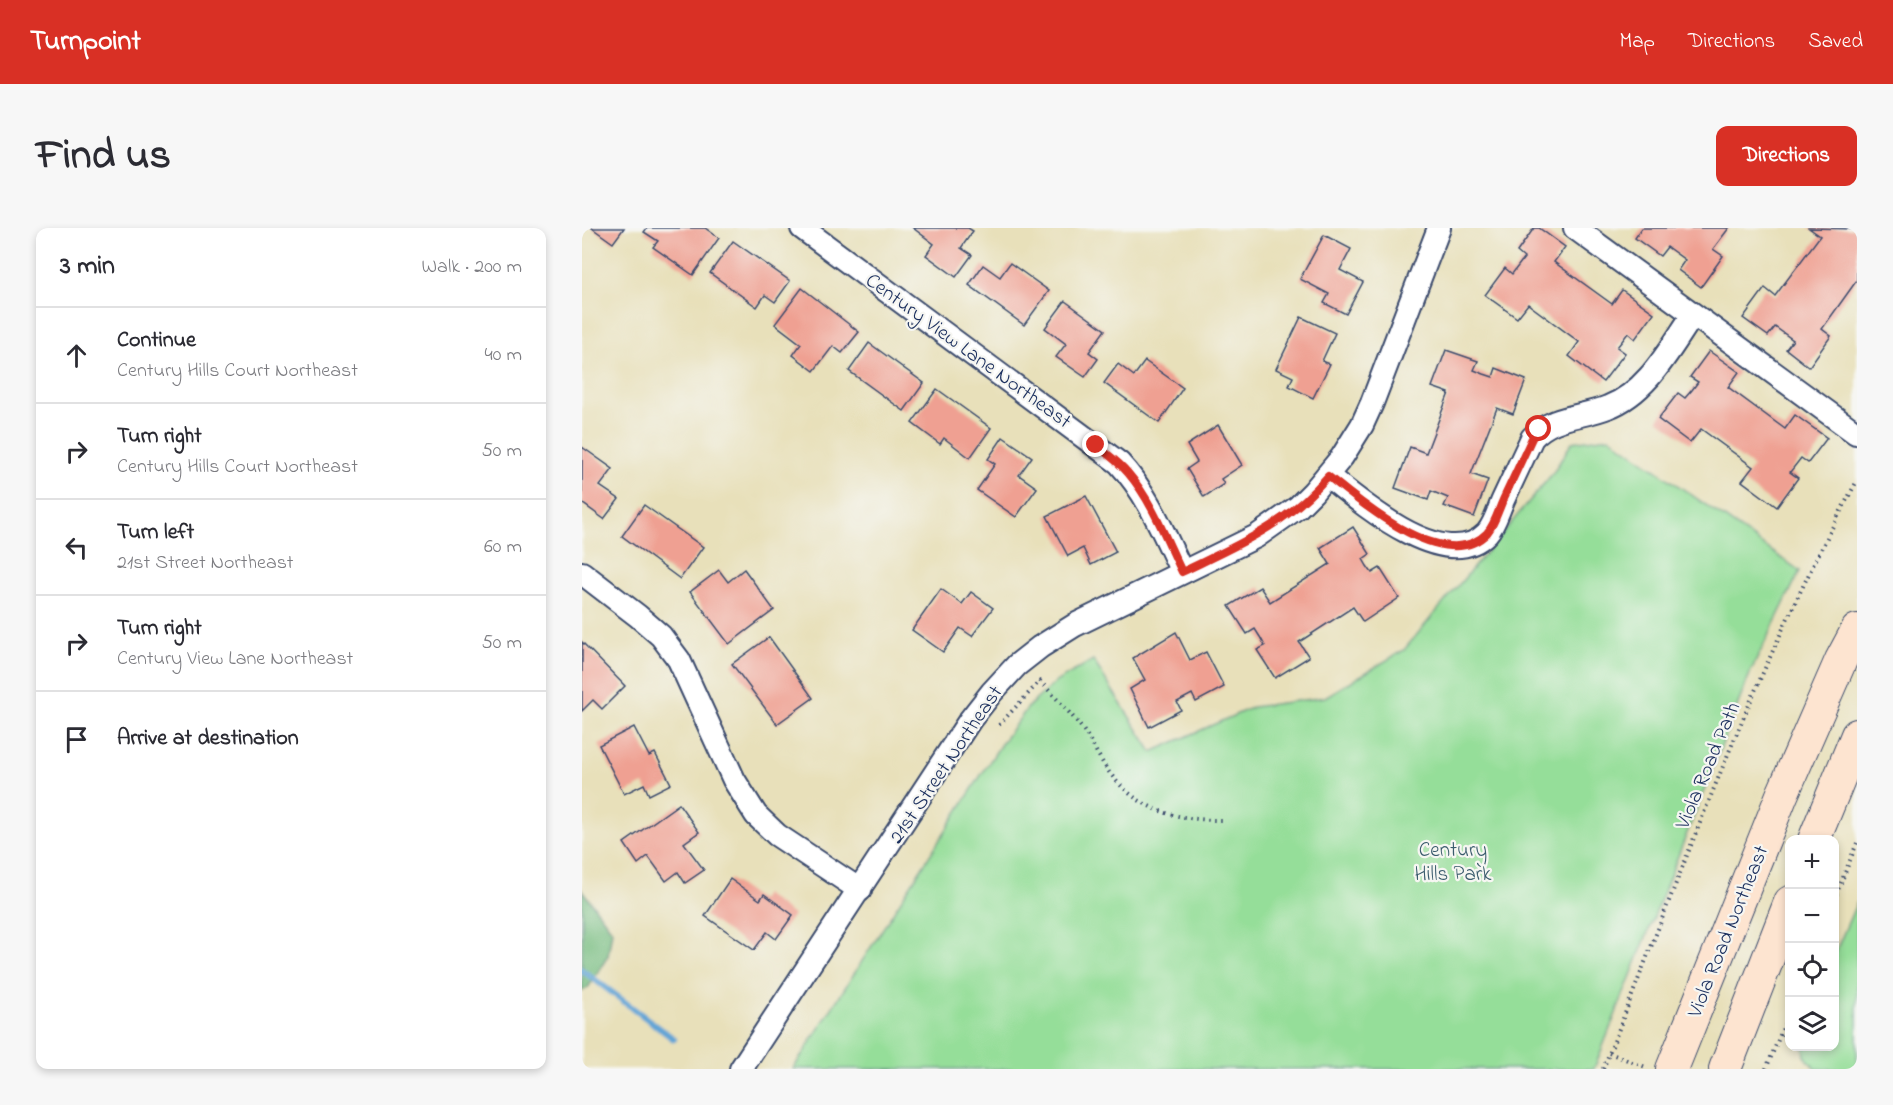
<!DOCTYPE html>
<meta charset="utf-8">
<style>
body{margin:0;font-family:"Indie Flower",sans-serif;background:#f7f7f7;color:#2b2b33}
.controls{position:absolute;right:18px;bottom:18px;display:grid;overflow:hidden;border-radius:12px;box-shadow:0 3px 9px #0003}
.controls button{width:54px;height:54px;display:grid;place-items:center;padding:0;border:0;border-bottom:2px solid #e1e1e2;background:#fff;color:#2b2b33;font:30px sans-serif}
.stop{position:absolute;width:18px;height:18px;margin:-14px;border:4px solid #d93025;border-radius:50%;background:#fff}
.stop.end{background:#d93025;border-color:#fff;box-shadow:0 2px 6px #0008}
.list{margin:0;padding:0;list-style:none}
h2{display:flex;justify-content:space-between;align-items:center;height:78px;margin:0;padding:0 24px;font-size:26px}
h2 small{font-size:20px;font-weight:400;color:#7c7c81}
.list li{display:grid;grid-template-columns:39px 1fr auto;gap:18px;align-items:center;box-sizing:border-box;height:96px;padding:0 24px;border-top:2px solid #e1e1e2}
.list b{display:block;font-size:22px;white-space:nowrap}
.list p{margin:0;font-size:20px;white-space:nowrap;color:#7c7c81}
.list em{font-size:20px;font-style:normal;color:#7c7c81}
.icon{flex:none;width:33px;height:33px;fill:none;stroke:currentColor;stroke-width:2;stroke-linecap:round;stroke-linejoin:round}
.map{position:relative;flex:none;width:1275px;height:841px;overflow:hidden;border-radius:12px}
header{display:flex;align-items:center;gap:36px;box-sizing:border-box;height:84px;padding:0 30px;background:#d93025;color:#fff}
header strong{font-size:28px}
nav{display:flex;gap:33px;margin-inline-start:auto;font-size:21px}
.intro{display:flex;align-items:center;justify-content:space-between;box-sizing:border-box;height:144px;padding:0 36px}
h1{margin:0;font-size:42px}
.button{padding:15px 27px;border-radius:12px;background:#d93025;color:#fff;font-size:21px;font-weight:700}
main{display:flex;gap:36px;padding:0 36px}
aside{flex:1;background:#fff;border-radius:12px;box-shadow:0 3px 9px #0003}
.map>svg:first-child{display:block}
.green{fill:#95de99;stroke:#58867c;stroke-width:1.5}
.forest{fill:#78bd81;stroke:#4a7670;stroke-width:1.5}
.lines{fill:none;stroke-linecap:round;stroke-linejoin:round}
.stream{stroke:#62a4d6;stroke-width:6}
.building{fill:#efa092}
.street-casing{stroke:#3a4a6c;stroke-width:26}
.secondary-casing{stroke:#3a4a6c;stroke-width:34}
.path{stroke:#3a4a6c;stroke-width:4;stroke-dasharray:1.5 4.5;stroke-linecap:butt}
.street{stroke:#fff;stroke-width:22}
.secondary{stroke:#fde4d0;stroke-width:32}
.route{stroke:#d93025;stroke-width:8}
.labels{text-anchor:middle;stroke-width:4.5;stroke-linejoin:round;paint-order:stroke}
.street-label{font-size:21px;fill:#1b2f5e;stroke:#f6f6f2}
.park-label{font-size:21px;fill:#3a5b6d;stroke:#f6f6f2}
</style>
<header>
<strong>Turnpoint</strong>
<nav><a>Map</a><a>Directions</a><a>Saved</a></nav>
</header>
<div class="intro"><h1>Find us</h1><a class="button">Directions</a></div>
<main>
<aside>
<h2>3 min<small>Walk · 200 m</small></h2>
<ul class="list">
<li><svg class="icon" aria-label="ahead" viewBox="0 0 24 24"><path d="M12 20V5M6 11l6-6 6 6"/></svg><div><b>Continue</b><p>Century Hills Court Northeast</p></div><em>40 m</em></li>
<li><svg class="icon" aria-label="right" viewBox="0 0 24 24"><path d="M7 20v-9h11M14 6l5 5-5 5"/></svg><div><b>Turn right</b><p>Century Hills Court Northeast</p></div><em>50 m</em></li>
<li><svg class="icon" aria-label="left" viewBox="0 0 24 24"><path d="M17 20v-9H6M10 6l-5 5 5 5"/></svg><div><b>Turn left</b><p>21st Street Northeast</p></div><em>60 m</em></li>
<li><svg class="icon" aria-label="right" viewBox="0 0 24 24"><path d="M7 20v-9h11M14 6l5 5-5 5"/></svg><div><b>Turn right</b><p>Century View Lane Northeast</p></div><em>50 m</em></li>
<li><svg class="icon" aria-label="arrive" viewBox="0 0 24 24"><path d="M6 21V4h12l-3 4 3 4H6"/></svg><div><b>Arrive at destination</b></div></li>
</ul>
</aside>
<div class="map">
<svg width="1275" height="841" viewBox="0 0 1275 841">
<rect width="100%" height="100%" fill="#f6f6f2"/>
<filter id="ink" filterUnits="userSpaceOnUse"><feTurbulence type="fractalNoise" baseFrequency=".0167" numOctaves="2"/><feDisplacementMap in="SourceGraphic" scale="12" xChannelSelector="R" yChannelSelector="G"/><feConvolveMatrix kernelMatrix="1 2 1 2 8 2 1 2 1" color-interpolation-filters="sRGB"/></filter>
<filter id="wash" filterUnits="userSpaceOnUse"><feTurbulence type="fractalNoise" baseFrequency=".008" numOctaves="4" result="noise"/><feDisplacementMap in="SourceGraphic" scale="24" xChannelSelector="R" yChannelSelector="G"/><feGaussianBlur stdDeviation="1.35" result="paint"/><feColorMatrix in="noise" values="0 0 0 0 0 0 0 0 0 0 0 0 0 0 0 0 0 1.4 0 .05"/><feComposite in="paint" operator="in"/></filter>
<g filter="url(#wash)">
<rect width="100%" height="100%" fill="#e8e0ba"/>
<g class="green">
<polygon points="1027,209 1218,343 1169,443 1012,841 211,841 419,516 447,478 475,453 511,432 570,524 671,479 743,469 822,422 971,245 990,214"/>
<polygon points="1275,674 1275,841 1233,841 1223,828 1222,819 1252,818 1253,725"/>
</g>
<polygon class="forest" points="0,662 30,702 26,728 6,760 0,763"/>
<g class="lines">
<polyline class="stream" points="0,742 92,811"/>
</g>
<g id="blocks">
<g class="building">
<polygon points="10,0 42,0 31,15"/>
<polygon points="65,0 123,0 137,10 111,47 71,19 76,13 62,4"/>
<polygon points="331,0 386,0 391,3 379,20 390,27 374,49 344,27 352,16"/>
<polygon points="952,0 957,0 983,19 972,34 1030,76 1040,62 1072,85 1053,111 1046,105 1040,113 1035,119 1043,125 1021,154 987,128 997,114 946,76 935,90 903,67 923,40 930,46 942,30 935,24"/>
<polygon points="1060,0 1147,0 1131,21 1141,28 1119,59 1096,42 1103,32 1085,19 1078,28 1053,10"/>
<polygon points="1227,0 1275,1 1275,52 1240,101 1249,108 1227,139 1204,121 1211,112 1193,99 1186,108 1161,90 1183,60 1193,68 1238,8"/>
<polygon points="742,7 769,21 758,42 781,54 764,86 742,75 747,66 718,51"/>
<polygon points="151,13 208,53 193,74 183,67 175,79 128,45"/>
<polygon points="428,35 467,63 442,97 387,57 401,37 418,49"/>
<polygon points="220,60 277,104 260,125 251,118 232,143 211,127 219,116 193,96"/>
<polygon points="483,73 523,102 507,124 516,131 503,149 474,129 484,116 463,100"/>
<polygon points="719,89 753,105 740,133 748,136 731,170 707,158 711,149 694,141"/>
<polygon points="287,115 342,155 322,183 267,143"/>
<polygon points="864,122 896,133 892,142 902,146 911,149 914,140 944,152 931,186 915,180 889,246 906,252 892,289 862,278 866,270 849,263 846,272 813,260 828,219 844,225 867,165 850,159"/>
<polygon points="1127,123 1157,144 1146,159 1203,201 1213,187 1245,210 1226,235 1219,230 1208,244 1216,250 1195,279 1160,253 1171,239 1119,201 1108,215 1076,191 1096,165 1103,170 1110,162 1116,154 1108,149"/>
<polygon points="563,133 601,160 577,195 522,155 536,136 552,148"/>
<polygon points="355,161 409,200 388,230 362,210 358,216 330,195"/>
<polygon points="636,197 660,237 639,251 642,256 622,269 605,241 615,234 605,217"/>
<polygon points="421,209 450,229 437,247 455,260 434,289 395,262 413,236 406,231"/>
<polygon points="0,219 31,241 18,258 37,271 22,291 0,275"/>
<polygon points="504,268 534,324 509,337 501,320 486,328 465,288"/>
<polygon points="62,277 121,319 98,351 40,308"/>
<polygon points="771,299 788,326 781,331 785,338 790,345 798,340 817,370 781,394 771,379 717,414 727,429 693,450 675,422 683,418 678,409 673,401 665,406 647,378 678,359 688,374 748,336 738,320"/>
<polygon points="162,341 192,382 147,416 108,364 137,342 146,354"/>
<polygon points="359,361 380,376 389,364 411,380 390,408 378,400 361,424 330,402"/>
<polygon points="594,404 608,432 624,424 642,459 614,474 610,466 595,474 599,482 567,499 548,461 563,452 551,430"/>
<polygon points="187,409 231,470 195,496 150,436"/>
<polygon points="0,414 43,458 20,481 11,472 0,483"/>
<polygon points="52,499 67,528 73,525 89,556 67,567 62,556 42,566 17,517"/>
<polygon points="97,576 117,604 102,615 122,642 103,655 96,644 84,653 66,628 56,636 42,615"/>
<polygon points="148,651 178,672 182,666 211,687 194,711 185,704 172,722 123,688"/>
</g>
</g>
</g>
<g filter="url(#ink)">
<use href="#blocks" fill-opacity="0" stroke="#3a4a6c" stroke-width="1.5"/>
<g class="lines">
<defs>
<g id="street">
<path d="M 220,0 L 537,235 C 566,266 582,306 600,344"/>
<polyline points="993,0 1274,205"/>
<path d="M 746,248 C 778,274 864,348 905,305 C 913,296 916,283 921,272 C 931,251 940,231 950,210 C 971,187 999,190 1026,179 C 1066,164 1088,120 1111,87"/>
<polyline points="0,345 56,388 79,408 97,432 152,552 174,587 195,607 278,662"/>
<polyline points="159,841 388,492 410,464 435,437 458,419 493,397 675,308 716,279 731,264 760,229 780,197 790,175 857,0"/>
</g>
<g id="secondary">
<polyline points="1232,612 1275,507"/>
<polyline points="1090,841 1200,567 1259,432 1275,402"/>
<polyline points="1143,841 1208,674"/>
</g>
</defs>
<use href="#street" class="street-casing"/>
<use href="#secondary" class="secondary-casing"/>
<g class="path">
<path d="M 417,497 L 458,453 C 474,470 491,487 504,506 C 513,520 520,536 531,549 C 560,584 597,592 640,592"/>
<polyline points="1252,672 1275,615"/>
<polyline points="1027,825 1066,840"/>
<path d="M 1021,841 C 1100,643 1172,441 1275,253"/>
<polyline points="1184,841 1208,783"/>
</g>
<use href="#street" class="street"/>
<use href="#secondary" class="secondary"/>
</g>
</g>
<g class="lines" filter="url(#ink)">
<path class="route" d="M 514,217 C 525,226 537,234 546,245 C 570,273 584,311 600,344 C 658,316 703,298 746,248 C 778,274 864,348 905,305 C 913,296 916,283 921,272 C 931,251 940,231 950,210 L 957,201"/>
</g>
<g class="labels">
<g class="street-label">
<text transform="translate(387 122) rotate(36)" y="7">Century View Lane Northeast</text>
<text transform="translate(363 536) rotate(-56)" y="7">21st Street Northeast</text>
<text transform="translate(1125 537) rotate(-67)" y="7">Viola Road Path</text>
<text transform="translate(1145 703) rotate(-68)" y="7">Viola Road Northeast</text>
</g>
<g class="park-label">
<text x="871" y="628">Century<tspan x="871" dy="24">Hills Park</tspan></text>
</g>
</g>
</svg>
<div class="controls">
<button>+</button>
<button>−</button>
<button><svg class="icon" aria-label="locate" viewBox="0 0 24 24"><circle cx="12" cy="12" r="6"/><path d="M12 2v4M12 18v4M2 12h4M18 12h4"/></svg></button>
<button><svg class="icon" aria-label="layers" viewBox="0 0 24 24"><path d="M12 4l9 5-9 5-9-5zM3 14l9 5 9-5"/></svg></button>
</div>
<div class="stop" style="left:957px;top:201px"></div>
<div class="stop end" style="left:514px;top:217px"></div>
</div>
</main>
